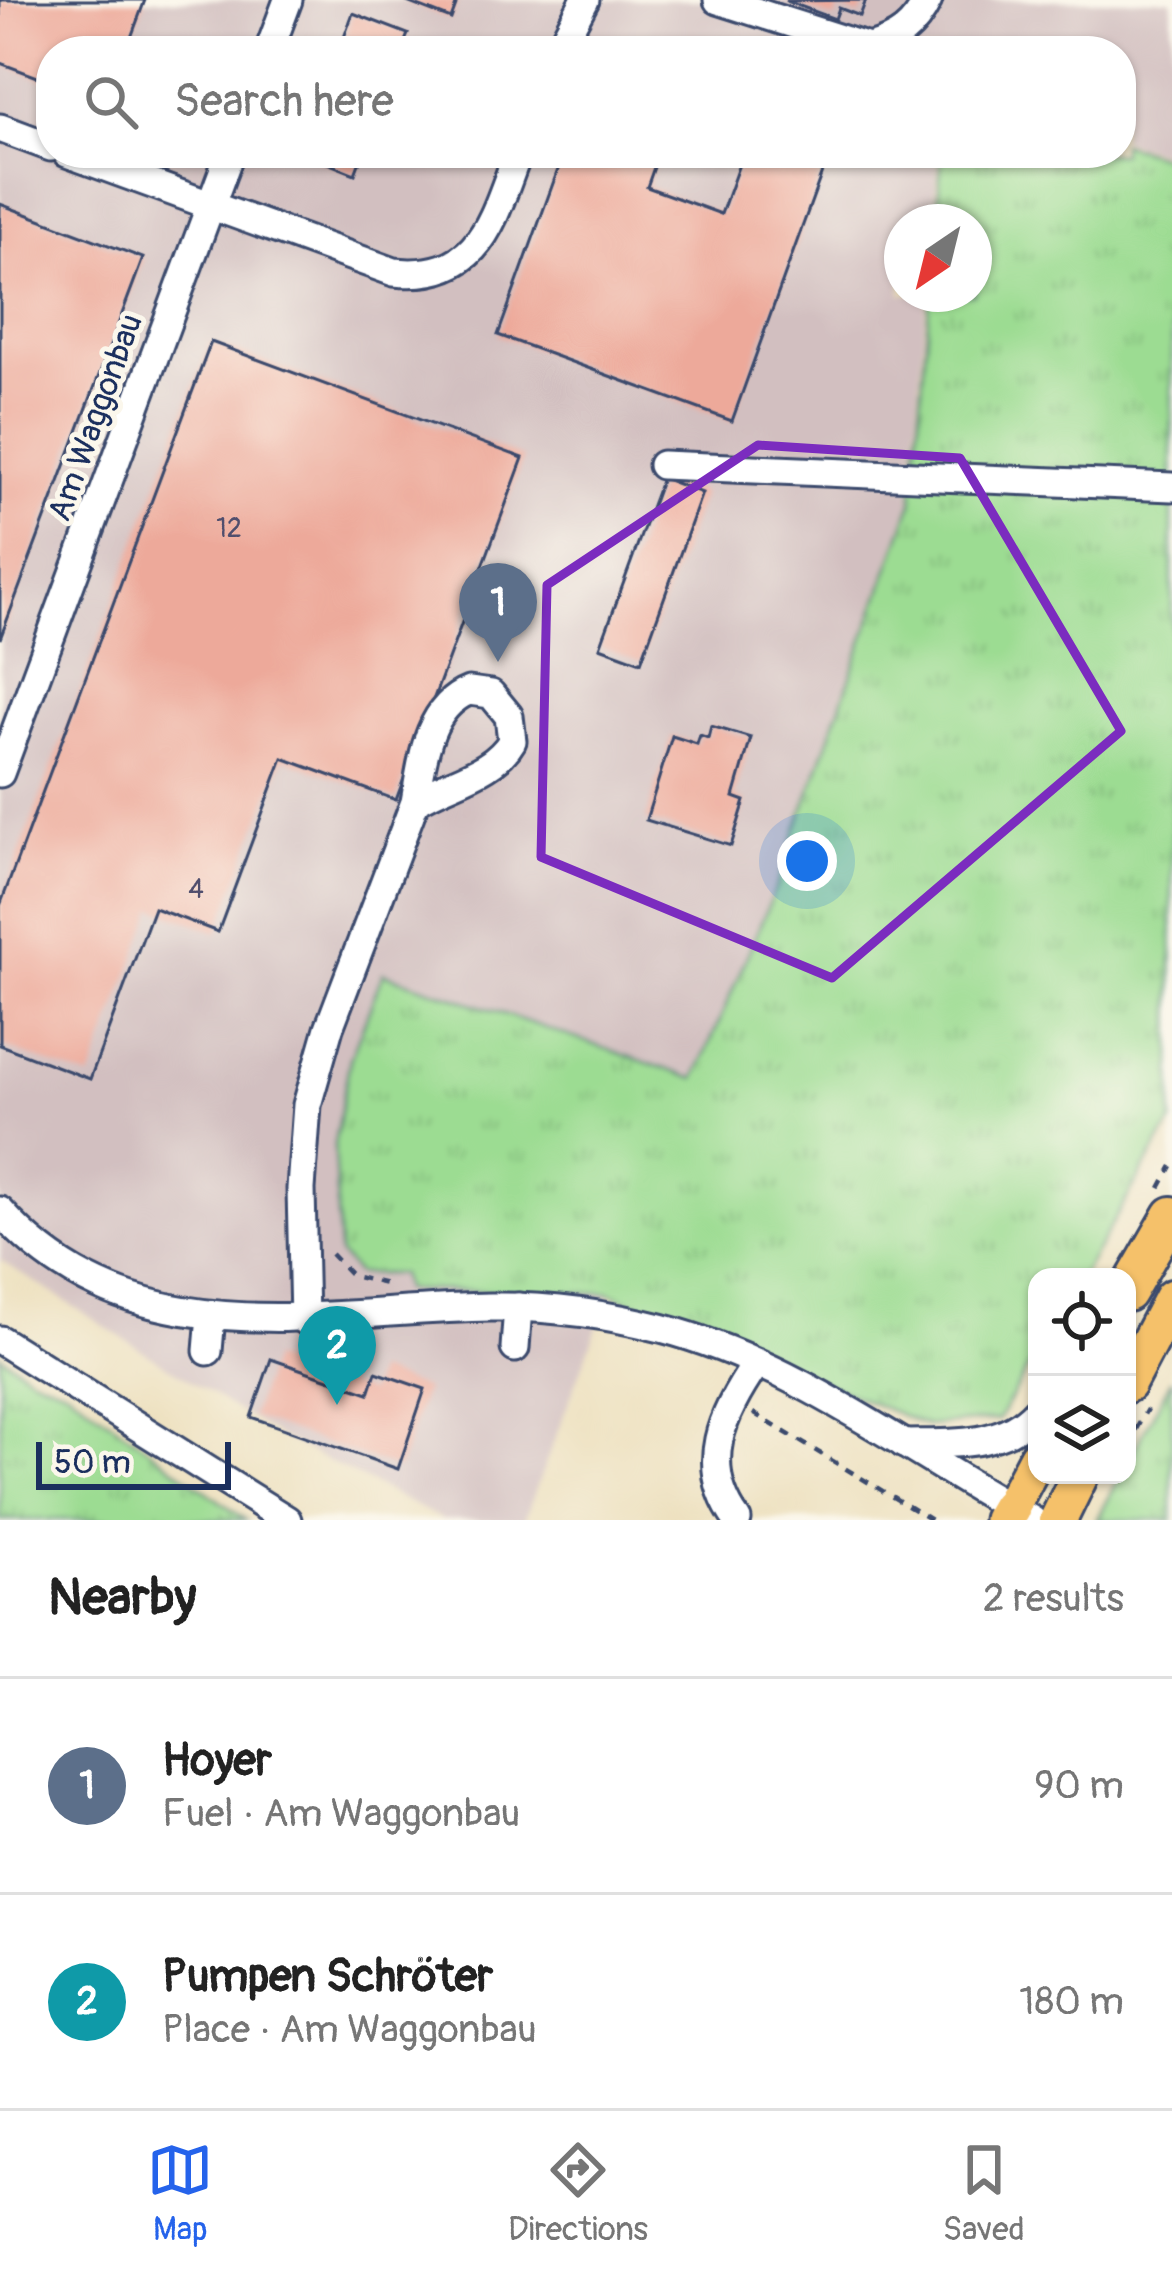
<!DOCTYPE html>
<meta charset="utf-8">
<style>
body{margin:0;font-family:Pangolin,sans-serif;background:#f2f2f2;color:#222}
.controls{position:absolute;right:36px;bottom:36px;display:grid;overflow:hidden;border-radius:24px;box-shadow:0 3px 9px #0004}
.controls button{width:108px;height:108px;display:grid;place-items:center;padding:0;border:0;border-bottom:3px solid #e0e0e0;background:#fff;color:#222;font:60px sans-serif}
.compass{position:absolute;left:884px;top:204px;width:108px;height:108px;border-radius:50%;background:#fff;box-shadow:0 3px 9px #0004;rotate:215deg}
.scale{position:absolute;left:36px;bottom:30px;width:195px;box-sizing:border-box;padding-left:12px;border:6px solid #1b2f5e;border-top:0;font-size:33px;line-height:42px;white-space:nowrap;color:#1b2f5e;-webkit-text-stroke:9px #fbf7ec;paint-order:stroke}
.you{position:absolute;left:807px;top:861px;width:42px;height:42px;margin:-30px;border:9px solid #fff;border-radius:50%;background:#1a73e8;box-shadow:0 0 0 18px #1a73e833}
.badge{display:grid;place-items:center;width:78px;height:78px;border-radius:50%;background:#2563eb;color:#fff;font-size:39px;font-weight:700}
.pin{position:absolute;translate:-50% -99px;filter:drop-shadow(0 3px 6px #0008)}
.pin::after{content:'';position:absolute;top:63px;width:42px;height:36px;background:inherit;clip-path:polygon(0 0,100% 0,50% 100%)}
.list{margin:0;padding:0;list-style:none}
h2{display:flex;justify-content:space-between;align-items:center;height:156px;margin:0;padding:0 48px;font-size:51px}
h2 small{font-size:39px;font-weight:400;color:#767676}
.list li{display:grid;grid-template-columns:78px 1fr auto;gap:36px;align-items:center;box-sizing:border-box;height:216px;padding:0 48px;border-top:3px solid #e0e0e0}
.list b{display:block;font-size:45px;white-space:nowrap}
.list p{margin:0;font-size:39px;white-space:nowrap;color:#767676}
.list em{font-size:39px;font-style:normal;color:#767676}
.icon{flex:none;width:66px;height:66px;fill:none;stroke:currentColor;stroke-width:2;stroke-linecap:round;stroke-linejoin:round}
.map{position:relative;flex:none;width:1172px;height:1520px;overflow:hidden}
.search{position:absolute;background:#fff;box-shadow:0 3px 9px #0004;left:36px;right:36px;top:36px;height:132px;display:flex;align-items:center;gap:30px;box-sizing:border-box;padding:0 42px;border-radius:48px;color:#767676;font-size:45px}
.sheet{height:588px;background:#fff}
nav{display:flex;justify-content:space-around;align-items:center;box-sizing:border-box;height:168px;border-top:3px solid #e0e0e0;background:#fff;font-size:33px;color:#767676}
nav a{display:grid;justify-items:center;gap:6px}
nav .on{color:#2563eb}
.map>svg:first-child{display:block}
.industrial{fill:#d2bfc0}
.grass{fill:url(#grass-tufts);stroke:#5c8678;stroke-width:3}
.building{fill:#eda99a}
.lines{fill:none;stroke-linecap:round;stroke-linejoin:round}
.minor-casing{stroke:#3a4a6c;stroke-width:33}
.major-casing{stroke:#3a4a6c;stroke-width:42}
.highway-casing{stroke:#3a4a6c;stroke-width:45}
.path{stroke:#3a4a6c;stroke-width:4.5;stroke-dasharray:9 9;stroke-linecap:butt}
.minor{stroke:#fff;stroke-width:27}
.major{stroke:#f5c16b;stroke-width:36}
.highway{stroke:#f5c16b;stroke-width:39}
.marked{fill:none;stroke:#7b2cbf;stroke-width:9;stroke-linejoin:round}
.labels{text-anchor:middle;stroke-width:10;stroke-linejoin:round;paint-order:stroke}
.number-label{font-size:27px;fill:#504e6d}
.street-label{font-size:33px;fill:#1b2f5e;stroke:#fbf7ec}
</style>
<div class="map">
<svg width="1172" height="1520" viewBox="0 0 1172 1520">
<defs>
<pattern id="grass-tufts" width="24" height="20" patternUnits="userSpaceOnUse" patternTransform="scale(3)"><rect width="24" height="20" fill="#9cdc92"/><path d="M3 7l-1-3M5 7V3M7 7l1-3M15 17l-1-3M17 17v-4M19 17l1-3" fill="none" stroke="#86bd80"/></pattern>
</defs>
<rect width="100%" height="100%" fill="#fbf7ec"/>
<filter id="ink" filterUnits="userSpaceOnUse"><feTurbulence type="fractalNoise" baseFrequency=".00833" numOctaves="2"/><feDisplacementMap in="SourceGraphic" scale="24" xChannelSelector="R" yChannelSelector="G"/><feConvolveMatrix kernelMatrix="1 2 1 2 8 2 1 2 1" color-interpolation-filters="sRGB"/></filter>
<filter id="wash" filterUnits="userSpaceOnUse"><feTurbulence type="fractalNoise" baseFrequency=".004" numOctaves="4" result="noise"/><feDisplacementMap in="SourceGraphic" scale="48" xChannelSelector="R" yChannelSelector="G"/><feGaussianBlur stdDeviation="2.7" result="paint"/><feColorMatrix in="noise" values="0 0 0 0 0 0 0 0 0 0 0 0 0 0 0 0 0 1.4 0 .05"/><feComposite in="paint" operator="in"/></filter>
<g filter="url(#wash)">
<rect width="100%" height="100%" fill="#ede0be"/>
<polygon class="industrial" points="0,0 1172,0 1172,156 1121,140 1121,51 51,51 51,153 939,153 933,222 902,222 902,294 927,294 910,504 776,882 694,1079 383,973 350,1059 334,1144 339,1254 401,1273 404,1290 610,1293 524,1520 443,1520 276,1435 0,1260"/>
<g class="grass">
<polygon points="1121,143 1172,159 1172,1122 1081,1277 1037,1277 1037,1353 998,1420 926,1426 610,1293 403,1290 400,1274 357,1274 339,1254 334,1144 350,1059 383,973 695,1079 778,882 912,504 930,294 974,294 974,222 936,222 942,153 1121,153"/>
<polygon points="0,1355 31,1376 68,1390 246,1520 0,1520"/>
<polygon points="1172,1378 1172,1520 1097,1520 1121,1475 1127,1475 1127,1463"/>
</g>
<g id="blocks">
<g class="building">
<polygon points="0,0 145,0 126,51 51,51 51,82 0,63"/>
<polygon points="402,0 458,0 451,19"/>
<polygon points="866,0 860,16 839,8 835,19 786,1"/>
<polygon points="353,13 408,34 401,51 339,51"/>
<polygon points="302,153 363,153 355,174"/>
<polygon points="564,153 659,153 647,187 721,214 743,153 829,153 732,421 498,335"/>
<polygon points="0,204 143,258 0,639"/>
<polygon points="211,342 523,458 396,800 283,758 218,932 154,908 90,1079 0,1045 0,906"/>
<polygon points="662,478 702,493 641,662 600,647"/>
<polygon points="711,726 751,738 734,797 745,801 731,846 646,820 672,736 697,744 700,735 708,738"/>
<polygon points="271,1359 369,1393 376,1372 425,1389 398,1469 251,1417"/>
</g>
</g>
</g>
<g filter="url(#ink)">
<use href="#blocks" fill-opacity="0" stroke="#3a4a6c" stroke-width="3"/>
<g class="lines">
<defs>
<g id="minor">
<path d="M 718,0 L 869,48 C 898,40 914,28 928,0"/>
<polyline points="269,51 288,0"/>
<polyline points="558,51 585,0"/>
<polyline points="0,128 51,147"/>
<path d="M 67,153 L 394,272 C 481,281 492,221 518,153"/>
<polyline points="662,465 1172,487"/>
<polyline points="0,773 230,153"/>
<path d="M 0,1211 C 133,1360 318,1310 490,1307 C 546,1306 606,1314 661,1328 C 796,1363 912,1454 1032,1520"/>
<path d="M 304,1320 L 301,1189 L 307,1105 L 329,1028 L 415,802 C 446,781 492,775 512,741 L 509,716 L 491,694 L 469,691 C 427,707 422,763 415,802"/>
<polyline points="0,1340 287,1520"/>
<polyline points="515,1348 518,1307"/>
<polyline points="208,1351 211,1316"/>
<path d="M 904,1444 C 952,1443 1003,1448 1037,1410"/>
<path d="M 737,1520 C 697,1465 722,1413 757,1363"/>
</g>
<g id="major">
<polyline points="1127,1293 1172,1215"/>
<polyline points="1127,1384 1172,1298"/>
<polyline points="1010,1508 1037,1457"/>
<polyline points="1058,1520 1080,1475"/>
</g>
<polyline id="highway" points="1003,1520 1010,1508"/>
</defs>
<use href="#minor" class="minor-casing"/>
<use href="#major" class="major-casing"/>
<use href="#highway" class="highway-casing"/>
<g class="path">
<polyline points="1160,1188 1172,1166"/>
<polyline points="331,1254 352,1276 390,1285"/>
<polyline points="753,1413 931,1520"/>
<polyline points="1127,1446 1147,1409"/>
</g>
<use href="#minor" class="minor"/>
<use href="#major" class="major"/>
<use href="#highway" class="highway"/>
</g>
</g>
<path class="marked" d="M 758,445 L 960,458 L 1121,731 L 832,978 L 541,857 L 547,585 Z"/>
<g class="labels">
<g class="number-label">
<text x="229" y="537">12</text>
<text x="196" y="898">4</text>
</g>
<g class="street-label">
<text transform="translate(94 417) rotate(-70)" y="12">Am Waggonbau</text>
</g>
</g>
</svg>
<div class="controls">
<button><svg class="icon" aria-label="locate" viewBox="0 0 24 24"><circle cx="12" cy="12" r="6"/><path d="M12 2v4M12 18v4M2 12h4M18 12h4"/></svg></button>
<button><svg class="icon" aria-label="layers" viewBox="0 0 24 24"><path d="M12 4l9 5-9 5-9-5zM3 14l9 5 9-5"/></svg></button>
</div>
<svg class="compass" viewBox="-18 -18 36 36"><path d="M0-13l5 13h-10z" fill="#e53935"/><path d="M0 13l5-13h-10z" fill="#767676"/></svg>
<div class="scale">50 m</div>
<div class="you"></div>
<div class="pin badge" style="left:498px;top:662px;background:#5c6f8a">1</div>
<div class="pin badge" style="left:337px;top:1405px;background:#0f9aa8">2</div>
<div class="search"><svg class="icon" aria-label="search" viewBox="0 0 24 24"><circle cx="10" cy="10" r="6"/><path d="M15 15l6 6"/></svg>Search here</div>
</div>
<section class="sheet">
<h2>Nearby<small>2 results</small></h2>
<ul class="list">
<li><span class="badge" style="background:#5c6f8a">1</span><div><b>Hoyer</b><p>Fuel · Am Waggonbau</p></div><em>90 m</em></li>
<li><span class="badge" style="background:#0f9aa8">2</span><div><b>Pumpen Schröter</b><p>Place · Am Waggonbau</p></div><em>180 m</em></li>
</ul>
</section>
<nav>
<a class="on"><svg class="icon" aria-label="map" viewBox="0 0 24 24"><path d="M3 6l6-2 6 2 6-2v14l-6 2-6-2-6 2zM9 4v14M15 6v14"/></svg>Map</a>
<a><svg class="icon" aria-label="directions" viewBox="0 0 24 24"><path d="M12 3l9 9-9 9-9-9zM9 14v-3h6M13 9l2 2-2 2"/></svg>Directions</a>
<a><svg class="icon" aria-label="saved" viewBox="0 0 24 24"><path d="M7 4h10v16l-5-4-5 4z"/></svg>Saved</a>
</nav>
